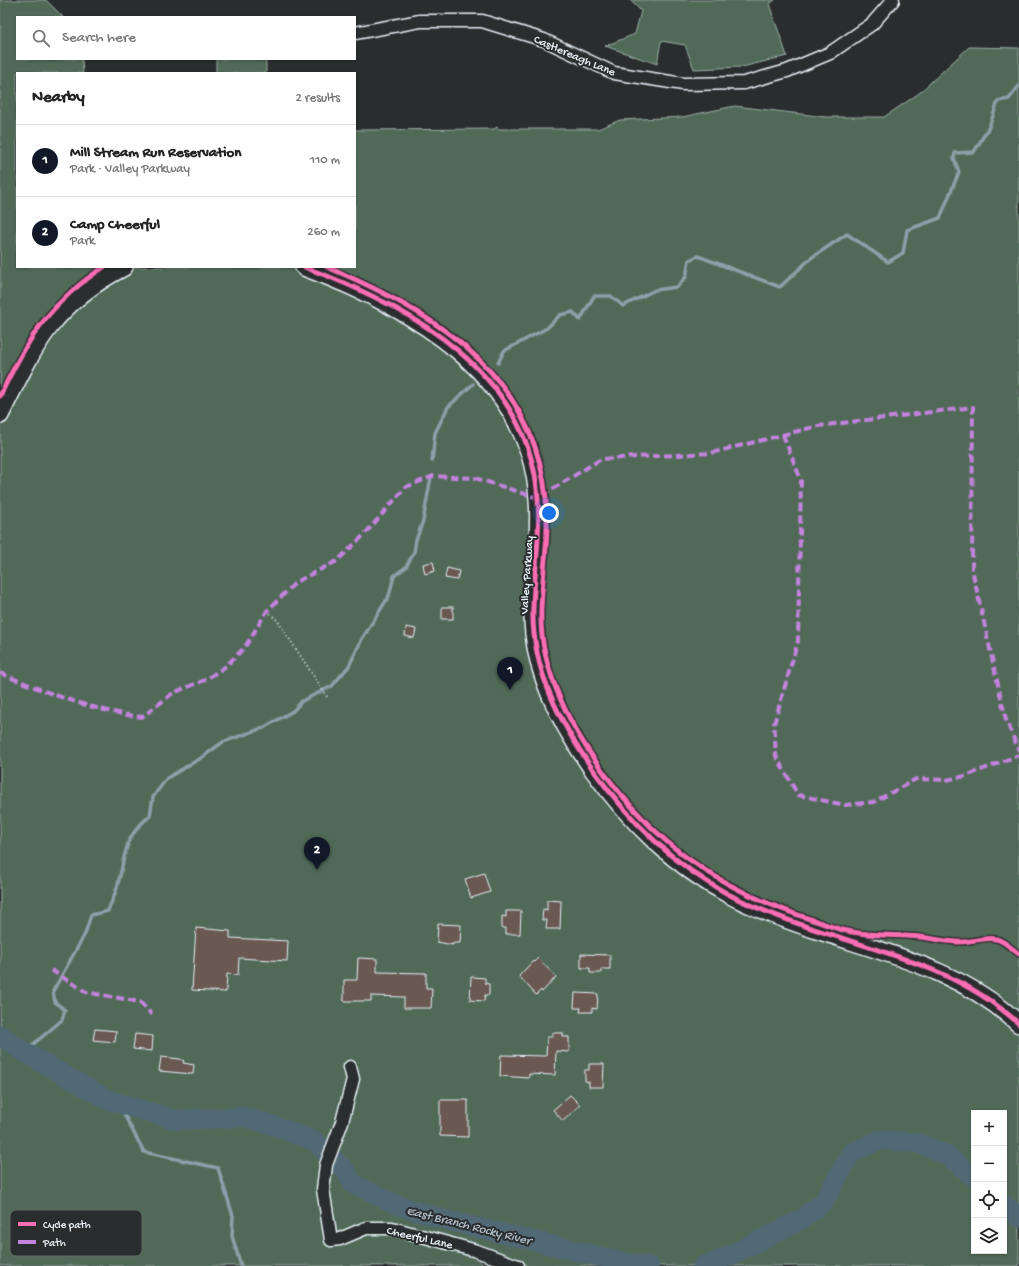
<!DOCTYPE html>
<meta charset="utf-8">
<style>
body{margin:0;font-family:"Gochi Hand",sans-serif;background:#f2f2f2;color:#222}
.controls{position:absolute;right:12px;bottom:12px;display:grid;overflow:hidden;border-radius:0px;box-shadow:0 1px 3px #0004}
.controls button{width:36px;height:36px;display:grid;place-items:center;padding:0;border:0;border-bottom:1px solid #e0e0e0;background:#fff;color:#222;font:20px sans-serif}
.you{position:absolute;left:549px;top:513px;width:14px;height:14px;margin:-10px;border:3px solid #fff;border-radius:50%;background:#1a73e8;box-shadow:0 0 0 6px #1a73e833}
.badge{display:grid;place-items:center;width:26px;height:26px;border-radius:50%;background:#111827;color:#fff;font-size:13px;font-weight:700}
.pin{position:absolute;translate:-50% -33px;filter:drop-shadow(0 1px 2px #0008)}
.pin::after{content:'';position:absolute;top:21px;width:14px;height:12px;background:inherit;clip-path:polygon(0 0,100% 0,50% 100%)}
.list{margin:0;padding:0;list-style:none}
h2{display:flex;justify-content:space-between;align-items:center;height:52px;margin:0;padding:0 16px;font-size:17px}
h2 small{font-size:13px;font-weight:400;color:#767676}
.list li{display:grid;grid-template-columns:26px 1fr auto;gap:12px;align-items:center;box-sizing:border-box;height:72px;padding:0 16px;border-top:1px solid #e0e0e0}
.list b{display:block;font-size:15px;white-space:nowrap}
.list p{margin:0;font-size:13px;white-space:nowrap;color:#767676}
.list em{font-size:13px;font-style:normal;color:#767676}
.icon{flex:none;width:22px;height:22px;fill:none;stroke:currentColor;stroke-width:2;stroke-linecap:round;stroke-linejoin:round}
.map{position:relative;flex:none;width:1019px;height:1266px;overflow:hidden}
.search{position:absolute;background:#fff;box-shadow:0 1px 3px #0004;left:16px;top:16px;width:340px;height:44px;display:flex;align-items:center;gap:10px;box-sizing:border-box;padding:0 14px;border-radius:0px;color:#767676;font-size:15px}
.panel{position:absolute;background:#fff;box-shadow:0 1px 3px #0004;left:16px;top:72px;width:340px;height:196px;border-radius:0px}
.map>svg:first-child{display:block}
.green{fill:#516b59;stroke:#9caea8;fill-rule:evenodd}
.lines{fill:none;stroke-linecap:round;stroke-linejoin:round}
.stream{stroke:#8d9fa9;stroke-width:3.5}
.river{stroke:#516875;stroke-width:20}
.building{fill:#6a5952;stroke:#e8f1f8}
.street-casing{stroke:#e8f1f8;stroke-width:15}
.secondary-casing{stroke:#e8f1f8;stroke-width:20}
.path{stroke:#e8f1f8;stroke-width:2;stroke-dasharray:1 3;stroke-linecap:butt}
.street{stroke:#2a2d2e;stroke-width:12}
.secondary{stroke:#2a2d2e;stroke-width:17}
.quiet{stroke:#c483df;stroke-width:4;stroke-dasharray:8 4;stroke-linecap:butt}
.cycleway-casing{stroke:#2a2d2e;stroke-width:8}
.cycleway{stroke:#f96db3;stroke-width:5}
.labels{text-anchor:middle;stroke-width:4;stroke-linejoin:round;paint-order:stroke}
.street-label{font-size:12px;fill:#e8f1f8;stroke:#2a2d2e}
.water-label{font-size:13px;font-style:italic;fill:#acbac4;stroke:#2a2d2e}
.key{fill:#2a2d2e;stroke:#63686b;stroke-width:1}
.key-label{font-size:11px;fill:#e8f1f8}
</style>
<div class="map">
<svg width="1019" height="1266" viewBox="0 0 1019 1266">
<rect width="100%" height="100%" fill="#2a2d2e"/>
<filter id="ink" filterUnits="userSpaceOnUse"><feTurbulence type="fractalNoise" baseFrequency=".025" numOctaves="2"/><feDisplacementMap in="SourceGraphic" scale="8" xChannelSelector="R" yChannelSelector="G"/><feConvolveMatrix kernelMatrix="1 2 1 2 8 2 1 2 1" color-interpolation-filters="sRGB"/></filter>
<g filter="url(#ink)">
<g class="green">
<path d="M 0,0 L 46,0 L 63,17 L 17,17 L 17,59 L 82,59 L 83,73 L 17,73 L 17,267 L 355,267 L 355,130 L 494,129 L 497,127 L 499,129 L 598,129 L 620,120 L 682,117 L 735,106 L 826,117 L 884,117 L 918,94 L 969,47 L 1019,48 L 1019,1266 L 520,1266 L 472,1252 L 484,1266 L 0,1266 ZM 974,1113 L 1004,1113 L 1004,1251 L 974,1251 Z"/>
<polygon points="630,0 775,0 769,4 787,56 742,67 694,69 685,45 661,41 657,64 605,46 635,34 641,11"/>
<rect x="216" y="59" width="50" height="14"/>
</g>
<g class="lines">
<g class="stream">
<polyline points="498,363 504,351 547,328 560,315 573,312 580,320 594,296 611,296 623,306 655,290 677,287 686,277 689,260 698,256 780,287 811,258 847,234 888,262 903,253 907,230 940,218 959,172 954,158 955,153 974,152 989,127 998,101 1009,99 1019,86"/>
<polyline points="432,461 435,433 448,407 473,384"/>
<path d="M 24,1052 L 62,1020 L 65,1010 L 55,1002 L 53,991 L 85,934 L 91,915 L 108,911 C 111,902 116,893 118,884 C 126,854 123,837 150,816 L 153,797 L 167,778 L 201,758 L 223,742 L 263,728 L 293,711 L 302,701 L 332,686 L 349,666 L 362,639 L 389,596 L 394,576 L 406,567 L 414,552 L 416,540 L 423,521 L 431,477"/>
<polyline points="118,1103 144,1152 218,1168 233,1216 232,1236 241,1266"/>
</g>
<g class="river">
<polyline points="0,1035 24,1052 108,1100 176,1120 244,1117 269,1124 314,1141 345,1170 353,1184 400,1206 450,1221 631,1264 649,1266"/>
<polyline points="1004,1204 1019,1218"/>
<polyline points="703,1266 717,1262 802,1219 825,1200 851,1153 879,1140 918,1143 945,1154 974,1177"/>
</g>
</g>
<g class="building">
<polygon points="433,562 435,571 425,574 423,564"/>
<polygon points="447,568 459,571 457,580 445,578"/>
<rect x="442" y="607" width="11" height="12"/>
<polygon points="406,627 416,629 414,638 405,636"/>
<polygon points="484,873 490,892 471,898 465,879"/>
<polygon points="547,900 561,901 560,929 546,929 547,920 542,920 543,909 547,910"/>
<polygon points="506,911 521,911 520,934 506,934 506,928 502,928 502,916 506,917"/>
<polygon points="438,924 461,925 460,943 453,943 453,945 437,942"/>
<polygon points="196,928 230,931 230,938 288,941 287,961 239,958 238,975 227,974 226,992 192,990"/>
<polygon points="581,954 610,955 610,969 601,969 601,973 590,973 590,968 581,968"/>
<polygon points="358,958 377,959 377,972 426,973 426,988 432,988 431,1008 404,1008 404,997 371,996 371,1001 344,1001 344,980 357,980"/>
<polygon points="538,958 556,977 542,992 541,990 536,995 519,976 533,961 534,962"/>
<polygon points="471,977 485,978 485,983 489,984 489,995 485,995 484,1001 470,1000"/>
<polygon points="575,993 598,994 597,1009 592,1008 592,1012 580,1012 581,1008 574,1008"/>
<polygon points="95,1029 116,1031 115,1042 93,1040"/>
<polygon points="552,1033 563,1033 563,1037 569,1037 569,1052 556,1051 555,1075 529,1074 529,1078 500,1076 501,1055 546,1056 547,1037 552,1037"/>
<polygon points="135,1034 153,1036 152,1051 133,1049"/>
<polygon points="161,1057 180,1059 184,1061 183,1063 194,1065 193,1074 159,1071"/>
<polygon points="589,1064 604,1064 603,1087 589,1087 589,1082 585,1081 585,1070 589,1070"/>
<polygon points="570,1095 580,1105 563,1121 553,1110"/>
<polygon points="440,1100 468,1100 468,1137 440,1136"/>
</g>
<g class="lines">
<defs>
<g id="street">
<polyline points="355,33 420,21 482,21 544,40 614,73 683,84 744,83 787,71 830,53 872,24 893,0"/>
<polyline points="350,1067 353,1079 342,1122 326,1165 323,1189 331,1240 340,1239 366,1228 392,1228 477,1251 518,1266"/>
</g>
<g id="secondary">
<path d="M 304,267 C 410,306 530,373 538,499 C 541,536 534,572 533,608 C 531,668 560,723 594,771 C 629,820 675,866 728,894 C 760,911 795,923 829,934 C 897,956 966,974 1019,1024"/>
<path d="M 0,415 C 34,346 52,304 124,267"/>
</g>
</defs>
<use href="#street" class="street-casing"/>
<use href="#secondary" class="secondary-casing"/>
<polyline class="path" points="267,611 277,620 328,698"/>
<use href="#street" class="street"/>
<use href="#secondary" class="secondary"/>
<g class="quiet">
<polyline points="783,435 801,480 798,641 774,724 776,756 798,795 845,805 874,802 916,779 946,780 966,776 1019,755"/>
<path d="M 0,673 C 45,692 93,711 142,717 L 173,693 L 205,680 L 226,666 L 245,647 L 267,611 L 296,582 L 337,561 L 363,536 L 406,487 L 433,476 L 475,478 L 538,498 L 601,459 L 711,453 L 818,426 L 973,407 L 972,569 L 1006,720 L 1019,751"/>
<polyline points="51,970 86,992 140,1002 152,1015"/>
</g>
<defs>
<g id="cycleway">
<path d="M 304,267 C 410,306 530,373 538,499 C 541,536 534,572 533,608 C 531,668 560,723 594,771 C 629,820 675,866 728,894 C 760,911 795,923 829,934 C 897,956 966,974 1019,1024"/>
<path d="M 327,267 C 440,314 543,381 547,515 C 549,562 534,607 545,653 C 560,718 604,780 650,826 C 697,873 754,901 816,921 C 830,926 844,932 859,933 C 879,936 900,935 920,937 C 932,938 945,942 958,942 C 971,943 984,936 996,939 C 1005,941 1012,949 1019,954"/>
<path d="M 0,396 C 27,339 50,302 104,267"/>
</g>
</defs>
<use href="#cycleway" class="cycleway-casing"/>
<use href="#cycleway" class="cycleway"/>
</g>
</g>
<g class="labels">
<g class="street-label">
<text transform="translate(575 55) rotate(23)" y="4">Castlereagh Lane</text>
<text transform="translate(526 575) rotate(-86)" y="4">Valley Parkway</text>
<text transform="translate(420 1237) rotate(13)" y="4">Cheerful Lane</text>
</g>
<g class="water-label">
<text transform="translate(469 1224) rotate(14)" y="5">East Branch Rocky River</text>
</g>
</g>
<rect x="10" y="1210" width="132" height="46" rx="6" class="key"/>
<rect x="18" y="1222" width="18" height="4" fill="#f96db3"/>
<rect x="18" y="1240" width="18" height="4" fill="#c483df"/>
<g class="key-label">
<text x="43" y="1228">Cycle path</text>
<text x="43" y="1246">Path</text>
</g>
</svg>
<div class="controls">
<button>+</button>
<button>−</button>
<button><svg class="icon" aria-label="locate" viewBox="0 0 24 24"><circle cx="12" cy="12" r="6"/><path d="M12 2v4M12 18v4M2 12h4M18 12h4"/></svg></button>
<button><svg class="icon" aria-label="layers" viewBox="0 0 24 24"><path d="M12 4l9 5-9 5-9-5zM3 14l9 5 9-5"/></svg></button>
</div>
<div class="you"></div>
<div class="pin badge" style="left:510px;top:690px">1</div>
<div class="pin badge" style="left:317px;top:870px">2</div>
<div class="search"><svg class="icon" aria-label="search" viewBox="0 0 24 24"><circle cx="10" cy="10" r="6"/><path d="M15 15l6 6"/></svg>Search here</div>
<section class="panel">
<h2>Nearby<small>2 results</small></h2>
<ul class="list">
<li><span class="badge">1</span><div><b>Mill Stream Run Reservation</b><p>Park · Valley Parkway</p></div><em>110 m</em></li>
<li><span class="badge">2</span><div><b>Camp Cheerful</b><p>Park</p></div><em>260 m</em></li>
</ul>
</section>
</div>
